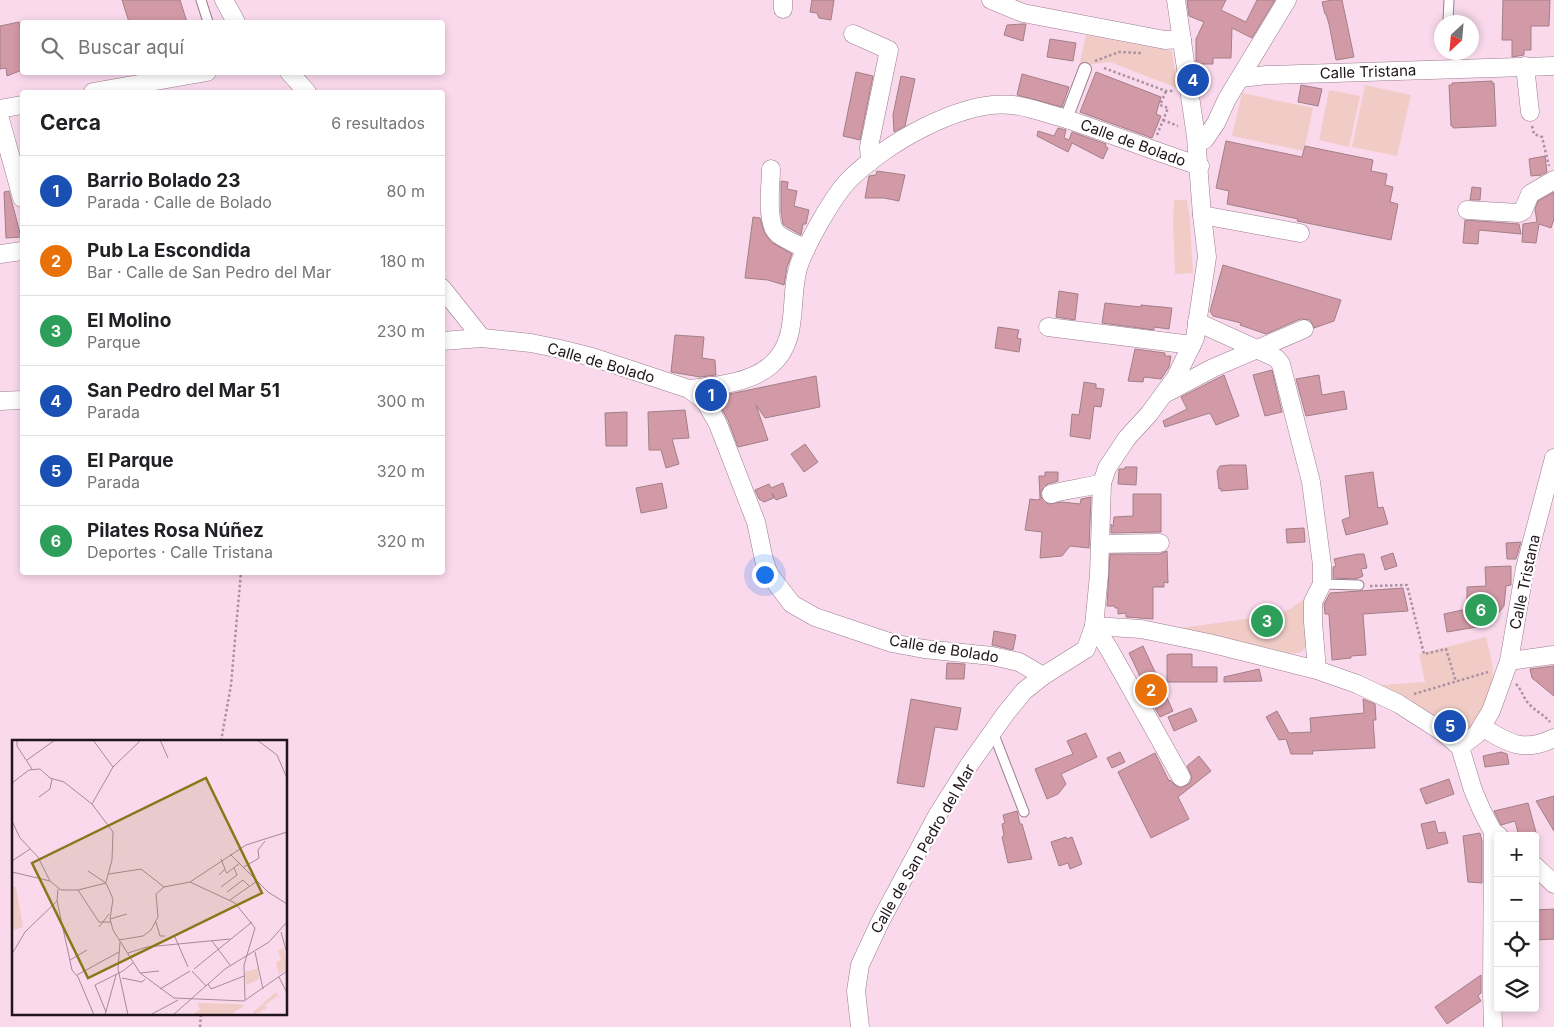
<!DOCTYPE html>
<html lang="es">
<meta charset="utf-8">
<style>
body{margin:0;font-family:Inter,sans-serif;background:#f6f6f6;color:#202124}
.controls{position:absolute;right:15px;bottom:15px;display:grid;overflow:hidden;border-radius:5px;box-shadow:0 2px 8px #0003}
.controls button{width:45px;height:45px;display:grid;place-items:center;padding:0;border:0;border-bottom:1px solid #e0e0e0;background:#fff;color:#202124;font:25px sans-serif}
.compass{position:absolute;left:1434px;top:15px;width:45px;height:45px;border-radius:50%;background:#fff;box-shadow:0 2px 8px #0003;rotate:206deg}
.you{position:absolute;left:764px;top:574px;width:18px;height:18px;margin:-12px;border:4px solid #fff;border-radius:50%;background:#1a73e8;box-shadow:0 0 0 8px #1a73e833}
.badge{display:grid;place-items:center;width:32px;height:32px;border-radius:50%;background:#1a73e8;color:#fff;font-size:16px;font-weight:700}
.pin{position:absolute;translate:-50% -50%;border:2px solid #fff;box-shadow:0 1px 5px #0006}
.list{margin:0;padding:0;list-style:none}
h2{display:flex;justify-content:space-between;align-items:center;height:65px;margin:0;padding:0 20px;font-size:21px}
h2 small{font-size:16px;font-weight:400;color:#757577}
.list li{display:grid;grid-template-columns:32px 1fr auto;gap:15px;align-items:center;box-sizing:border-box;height:70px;padding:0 20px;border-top:1px solid #e0e0e0}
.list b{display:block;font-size:19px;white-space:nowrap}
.list p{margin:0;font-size:16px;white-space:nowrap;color:#757577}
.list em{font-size:16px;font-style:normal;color:#757577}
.icon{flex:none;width:28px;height:28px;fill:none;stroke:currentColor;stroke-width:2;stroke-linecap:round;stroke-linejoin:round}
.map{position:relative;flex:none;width:1554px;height:1027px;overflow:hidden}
.search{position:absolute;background:#fff;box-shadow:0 2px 8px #0003;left:20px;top:20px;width:425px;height:55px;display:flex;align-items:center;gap:12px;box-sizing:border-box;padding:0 18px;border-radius:5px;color:#757577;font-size:19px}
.panel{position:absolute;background:#fff;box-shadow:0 2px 8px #0003;left:20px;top:90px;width:425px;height:485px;border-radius:5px}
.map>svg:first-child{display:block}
.green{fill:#f1ccc7}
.building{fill:#d29aa6;stroke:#a27f86}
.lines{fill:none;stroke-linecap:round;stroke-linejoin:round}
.service-casing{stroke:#9b7d8f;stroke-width:11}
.pedestrian-casing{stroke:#9b7d8f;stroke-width:14}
.minor-casing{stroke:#9b7d8f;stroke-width:19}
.path{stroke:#a991a0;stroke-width:2.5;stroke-dasharray:2.5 2.5;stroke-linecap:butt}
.service{stroke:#fff;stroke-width:9}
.pedestrian{stroke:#fff;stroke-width:12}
.minor{stroke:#fff;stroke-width:18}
.labels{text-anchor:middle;stroke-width:4.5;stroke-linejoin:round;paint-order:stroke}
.street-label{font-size:15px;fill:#20151c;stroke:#fff}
.inset-road{fill:none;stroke:#a38b99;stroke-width:1}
.view{fill:#8c761a;fill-opacity:0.15;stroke:#8c761a;stroke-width:2.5}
.inset-edge{fill:none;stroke:#20151c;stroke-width:2.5}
</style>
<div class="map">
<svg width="1554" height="1027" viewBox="0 0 1554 1027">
<rect width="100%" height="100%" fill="#fad9ed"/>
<g class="green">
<polygon points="1086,35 1172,51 1177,88 1110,62 1079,66"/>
<polygon points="1365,85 1411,95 1397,156 1352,147"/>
<polygon points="1329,90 1360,96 1349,147 1319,140"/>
<polygon points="1242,93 1313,108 1304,151 1232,136"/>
<polygon points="1174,200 1187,200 1190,221 1193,273 1175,274 1173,222"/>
<path d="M 1308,596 C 1308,607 1311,645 1302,651 C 1299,654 1294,653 1290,653 L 1181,628 L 1274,615 L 1290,609 Z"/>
<path d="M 1486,637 C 1493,664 1498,681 1484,707 C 1480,714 1477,726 1469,729 C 1452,736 1424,708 1410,699 C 1400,694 1389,689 1379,685 L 1425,682 L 1419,654 Z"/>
</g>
<g class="building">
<polygon points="122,0 180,0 187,22 129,22"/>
<polygon points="812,0 834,0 831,20 819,18 817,13 810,12"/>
<polygon points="1187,0 1226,0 1221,10 1246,22 1257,0 1275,0 1252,38 1232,28 1231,58 1213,58 1213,64 1196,64 1196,39 1204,22 1189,16"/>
<polygon points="1332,0 1342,0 1354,57 1336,60 1329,24 1326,14 1325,14 1322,2"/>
<polygon points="1503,0 1550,0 1549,26 1531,26 1531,50 1524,50 1524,55 1512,57 1512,40 1502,40"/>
<polygon points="19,22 22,37 22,70 7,76 6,68 0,69 0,26"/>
<polygon points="1022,24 1026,24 1023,41 1004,35 1007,25"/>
<polygon points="1050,39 1076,43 1073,61 1047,57"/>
<polygon points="856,72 873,76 860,140 843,136"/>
<polygon points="1096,72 1161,97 1156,114 1161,116 1152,138 1080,112"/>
<polygon points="1022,74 1069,87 1062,107 1017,95"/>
<polygon points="901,76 915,79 905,126 894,132 893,115"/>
<polygon points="1492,81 1492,83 1494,83 1496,126 1453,128 1453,126 1451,126 1449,85 1452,85 1452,83"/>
<polygon points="1301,85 1322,89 1318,106 1298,102"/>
<polygon points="1058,128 1066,130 1064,138 1069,140 1072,132 1106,144 1105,146 1108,148 1103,159 1072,143 1068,152 1037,136 1038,131 1054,136"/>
<polygon points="1226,141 1302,157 1305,146 1373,160 1371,171 1387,174 1385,185 1393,187 1390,202 1398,204 1391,240 1297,221 1298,219 1227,204 1229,191 1216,188"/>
<polygon points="1545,156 1547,172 1539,176 1540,175 1531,176 1529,159"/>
<polygon points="877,171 905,175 899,201 884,198 865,198 869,176 876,175"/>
<polygon points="781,181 788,182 787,189 797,191 794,206 809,210 806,224 803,224 801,235 787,227 783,224 781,212"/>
<polygon points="1472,187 1481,188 1480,200 1470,200"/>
<polygon points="9,191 21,237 6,238 4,192"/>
<polygon points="1554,192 1554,219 1551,228 1539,224 1536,243 1522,242 1523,224 1537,222 1535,209 1538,201"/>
<polygon points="753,217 760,218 764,232 771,242 792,254 787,267 784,285 768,280 745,278"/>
<polygon points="1465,220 1519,224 1521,234 1479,230 1478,244 1463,243"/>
<polygon points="1223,265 1341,300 1334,321 1314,328 1310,320 1300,319 1266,334 1240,325 1241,323 1213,316 1210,311"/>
<polygon points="1059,291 1078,294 1075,320 1056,317"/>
<polygon points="1105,303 1141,307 1141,305 1172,308 1169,329 1154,327 1154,330 1102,323"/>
<polygon points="998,327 1019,330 1017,338 1021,339 1019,352 995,348"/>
<polygon points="675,335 704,337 702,358 715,360 716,375 700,377 671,372"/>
<polygon points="1135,349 1165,353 1165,356 1171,356 1169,367 1161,379 1144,377 1143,382 1128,381"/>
<polygon points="1272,370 1282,412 1265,416 1253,375"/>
<polygon points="1224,375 1239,416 1216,425 1210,413 1165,427 1163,421 1187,409 1181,397"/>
<polygon points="1319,375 1322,395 1344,391 1347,409 1306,416 1296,379"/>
<polygon points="816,376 820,407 765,418 756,405 768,440 738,447 728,420 715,397"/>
<polygon points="1084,382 1096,384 1096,388 1104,389 1101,407 1094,406 1090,439 1070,436 1072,414 1079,415"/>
<polygon points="685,410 689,438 672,439 679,464 666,468 661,450 649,450 648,412"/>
<polygon points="627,412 627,446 606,446 605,413"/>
<polygon points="805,444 818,462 804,472 791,454"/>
<polygon points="1229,465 1246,465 1248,489 1221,491 1221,488 1219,489 1217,471 1220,466"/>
<polygon points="1125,467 1137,467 1136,485 1118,484 1119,469 1125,469"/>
<polygon points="1045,472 1058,472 1058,481 1048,484 1041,491 1041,497 1048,504 1062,502 1080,504 1081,499 1091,497 1089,548 1070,546 1062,556 1040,558 1042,532 1025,530 1030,499 1037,500 1040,499 1039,476 1045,476"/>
<polygon points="1373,472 1378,508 1383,507 1388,524 1346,535 1342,520 1350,517 1345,476"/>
<polygon points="662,483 667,508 641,513 636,488"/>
<polygon points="783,483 787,496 776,500 772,493 774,498 764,502 759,499 755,490 769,484 771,488"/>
<polygon points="1133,494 1161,494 1161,532 1111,533 1111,524 1113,527 1114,517 1133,516"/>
<polygon points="1304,528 1305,542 1287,543 1286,529"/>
<polygon points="1521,542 1516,559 1507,559 1506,543"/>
<polygon points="1167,551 1168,583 1164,582 1164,587 1153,587 1153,619 1126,617 1126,613 1118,614 1118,608 1115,608 1115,606 1107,606 1110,554 1160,554"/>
<polygon points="1393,553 1397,566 1385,570 1381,557"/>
<polygon points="1358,554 1364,554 1367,568 1361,569 1363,576 1356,579 1333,578 1333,567 1336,566 1334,559"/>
<polygon points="1511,566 1511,585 1506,586 1504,606 1489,625 1447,632 1444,614 1467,609 1467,587 1486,586 1485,567"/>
<polygon points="1403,588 1408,611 1363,614 1366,655 1351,656 1351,658 1332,660 1329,614 1325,614 1324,604 1330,593"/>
<polygon points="994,631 1016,635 1013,650 992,645"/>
<polygon points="1143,646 1173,711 1160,717 1142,685 1144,685 1129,653"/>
<polygon points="1170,654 1192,654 1192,667 1217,667 1217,682 1167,682 1167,655"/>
<polygon points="947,663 965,664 964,679 946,679"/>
<polygon points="1554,666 1554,696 1532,678 1530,669"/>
<polygon points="1259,669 1262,681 1224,682 1224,677"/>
<polygon points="911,699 961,708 957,730 935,727 924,787 897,783"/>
<polygon points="1363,699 1375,704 1376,720 1373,720 1375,748 1312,751 1313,754 1291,754 1286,739 1279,740 1266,717 1277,711 1289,733 1311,732 1310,718 1364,713"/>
<polygon points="1191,708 1197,721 1174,731 1168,717"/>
<polygon points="1086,733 1097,757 1061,774 1066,784 1058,794 1047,799 1035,769 1073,754 1067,741"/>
<polygon points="1120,752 1125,762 1112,768 1107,758"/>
<polygon points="1501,752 1507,754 1509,764 1485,767 1483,756"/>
<polygon points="1155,753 1169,781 1170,780 1176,786 1181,788 1190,783 1192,777 1187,766 1199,756 1211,771 1178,797 1189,819 1151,838 1118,772"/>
<polygon points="1449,779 1454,794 1426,804 1420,789"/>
<polygon points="1554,796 1554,831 1536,801"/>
<polygon points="1528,803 1537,836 1519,836 1515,821 1501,825 1494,811"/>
<polygon points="1017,811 1020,824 1022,824 1032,859 1008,863 1002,837 1004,836 1002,824 1005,823 1003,815"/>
<polygon points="1435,821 1438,833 1445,832 1448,843 1427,849 1421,824"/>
<polygon points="1480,833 1482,841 1482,883 1468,882 1463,836"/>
<polygon points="1066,837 1067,839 1072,837 1082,864 1070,869 1068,863 1059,866 1051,842"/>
<polygon points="1554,909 1554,939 1535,940 1535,910"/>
<polygon points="1481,975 1481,993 1478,996 1481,1001 1447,1024 1435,1007"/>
</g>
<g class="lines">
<defs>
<g id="service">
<polyline points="201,0 208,22"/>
<polyline points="1448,22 1449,0"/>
<polyline points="1322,584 1359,585"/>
<polyline points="993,732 1024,812"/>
</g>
<polyline id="pedestrian" points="1066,119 1085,69"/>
<g id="minor">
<polyline points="224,0 236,22"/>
<polyline points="783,0 783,9"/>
<polyline points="991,0 1023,13 1165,40 1182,39"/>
<polyline points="853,34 889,50 869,147 870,162"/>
<polyline points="1525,66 1530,112"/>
<polyline points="289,72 307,92"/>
<polyline points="1241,78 1267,75 1554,66"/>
<polyline points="93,92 207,72"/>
<polyline points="0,109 22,105"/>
<polyline points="0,119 22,198"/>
<polyline points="1197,144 1205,139 1216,123 1227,99 1287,0"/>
<path d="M 771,169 C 771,185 765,223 778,234 C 785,240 799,245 806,249"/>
<polyline points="1467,210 1519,213 1523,211 1530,194 1554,180"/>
<polyline points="1202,215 1300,233"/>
<polyline points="0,254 22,251"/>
<polyline points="442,288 482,338"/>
<polyline points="1197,322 1276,358 1281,364 1311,482 1322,565 1322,584 1313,602 1313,622 1317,670"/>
<polyline points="1048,327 1192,345"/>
<polyline points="442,341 482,338 531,343 560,349 592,357 689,389 705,401 718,424 756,522 764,560 769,574 792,604 815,617 892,643 924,649 992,656 1019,662 1043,676"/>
<path d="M 689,389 C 715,386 751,383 771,365 C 802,338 787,296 800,262 C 809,240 832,198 848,181 C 883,145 961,99 1013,105 C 1029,107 1045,113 1060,117 C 1107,132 1153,151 1200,166"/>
<polyline points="1166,393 1213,368 1304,329"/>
<polyline points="0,401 22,400"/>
<path d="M 1051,494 C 1068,489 1085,488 1102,483"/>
<polyline points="1100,544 1160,543"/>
<polyline points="1094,626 1141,629 1209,643 1317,670 1357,684 1399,704 1444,733 1460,747 1473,790 1482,811 1493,832 1499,836"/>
<polyline points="1094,626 1109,649 1181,777"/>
<polyline points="1509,661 1554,655"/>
<path d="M 1482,727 C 1508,743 1524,753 1554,738"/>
<polyline points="1460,747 1477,734 1491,711 1509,661 1525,568 1554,458"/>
<polyline points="1493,832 1492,991 1493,1027"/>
<polyline points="1535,866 1554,884"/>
<polyline points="860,1027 856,991 860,965 880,922 938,814 969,765 1006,713 1024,691 1043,676 1086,649 1094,626 1099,575 1102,483 1107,468 1127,438 1149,414 1176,377 1195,338 1207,257 1202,215 1196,137 1176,0"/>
</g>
</defs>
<use href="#service" class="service-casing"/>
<use href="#pedestrian" class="pedestrian-casing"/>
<use href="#minor" class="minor-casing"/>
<g class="path">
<polyline points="1095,61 1119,52 1141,53"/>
<polyline points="1104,68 1166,91 1173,91"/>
<polyline points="1163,120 1178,126"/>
<polyline points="1532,126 1534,134 1542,137 1549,166"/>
<polyline points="1157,135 1168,108 1160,105 1166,91"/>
<polyline points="1370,586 1407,585 1424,654 1446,649 1456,682"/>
<path d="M 1516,684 C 1522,690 1524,700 1530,705 C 1537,712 1543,714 1550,722"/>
<polyline points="1414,694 1488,672"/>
<polyline points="221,741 231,685 241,572"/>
<polyline points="200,1027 201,1013"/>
</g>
<use href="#service" class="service"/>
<use href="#pedestrian" class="pedestrian"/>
<use href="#minor" class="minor"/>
</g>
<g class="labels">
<g class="street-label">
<text transform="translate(1368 72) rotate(-2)" y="5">Calle Tristana</text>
<text transform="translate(1133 143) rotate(20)" y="5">Calle de Bolado</text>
<text transform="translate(601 363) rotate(16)" y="5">Calle de Bolado</text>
<text transform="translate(1525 582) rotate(-78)" y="5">Calle Tristana</text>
<text transform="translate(944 649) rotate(9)" y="5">Calle de Bolado</text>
<text transform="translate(923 849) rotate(-60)" y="5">Calle de San Pedro del Mar</text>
</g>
</g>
<g transform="translate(12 740)">
<rect width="275" height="275" fill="#fad9ed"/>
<path d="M 0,147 L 4,147 L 11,187 L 0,191 ZM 272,208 L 274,229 L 267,234 L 264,222 L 269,220 L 266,210 ZM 246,228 L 247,239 L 234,245 L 233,232 ZM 264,252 L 268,259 L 265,256 L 253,265 L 255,268 L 242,275 L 241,272 ZM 185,263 L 228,264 L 232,266 L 218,275 L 180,275 L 188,269 Z" fill="#f1ccc7"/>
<path class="inset-road" d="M 5,0 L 5,6 L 20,29M 81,0 L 101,27M 148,0 L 156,18M 245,0 L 265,15 L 275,38M 15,20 L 43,0M 0,43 L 17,30 L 28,29 L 38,38 L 52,42 L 80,64 L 101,92 L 100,120 L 94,142M 27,57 L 38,49 L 40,39M 80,64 L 101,27 L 129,0M 0,81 L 8,98 L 26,117 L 38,141M 218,114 L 256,152 L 275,164M 0,121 L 18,109M 232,127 L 247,118 L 246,110 L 253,101M 213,130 L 215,133 L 228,123M 76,131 L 94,143 L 101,159 L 98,179 L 101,190 L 128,233 L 162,258 L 232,261 L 275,231M 0,132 L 38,141 L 49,150 L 66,150 L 94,143M 97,134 L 129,129 L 152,147M 207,135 L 213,129 L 209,119M 178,142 L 223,163 L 243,188 L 232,225 L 233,260M 209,147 L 225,135 L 222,128M 46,149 L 45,161 L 60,230 L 66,237 L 82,275M 66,150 L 87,182 L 99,182M 215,152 L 231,140 L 237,146M 218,160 L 245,141M 98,179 L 115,174M 144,182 L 148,196 L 153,196M 87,187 L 97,174M 269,192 L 275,213M 162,195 L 176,227M 107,200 L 131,196 L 139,190 L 146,177 L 144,154 L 152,147 L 178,142 L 234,105 L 275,92M 200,201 L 218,225M 108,202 L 106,229 L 116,275M 243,212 L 251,249M 116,213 L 135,207 L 218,199M 0,214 L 13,192 L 45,161M 58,220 L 75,210M 182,229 L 240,182M 180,231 L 194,246M 128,233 L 147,231M 65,235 L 107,212M 267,237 L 275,253M 110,238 L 130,242 L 133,239M 196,244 L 199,249 L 232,236M 148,249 L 178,231M 94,272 L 83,245 L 111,231 L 122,222M 93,275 L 104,235M 138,275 L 166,260M 161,275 L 213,229 L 257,202 L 275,182"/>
<path class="view" d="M 194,38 L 250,153 L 76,238 L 20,123 Z"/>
<rect width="275" height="275" class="inset-edge"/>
</g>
</svg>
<div class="controls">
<button>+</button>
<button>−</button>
<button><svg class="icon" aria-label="locate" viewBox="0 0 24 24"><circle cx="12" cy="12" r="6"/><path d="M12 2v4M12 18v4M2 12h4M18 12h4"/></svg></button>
<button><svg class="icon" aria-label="layers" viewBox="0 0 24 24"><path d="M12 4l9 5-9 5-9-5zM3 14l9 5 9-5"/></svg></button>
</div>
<svg class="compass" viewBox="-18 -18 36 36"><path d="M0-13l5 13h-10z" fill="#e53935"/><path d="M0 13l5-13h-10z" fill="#757577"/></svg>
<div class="you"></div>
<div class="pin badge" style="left:711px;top:395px;background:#1a4fb4">1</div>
<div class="pin badge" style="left:1151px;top:690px;background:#e8710a">2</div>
<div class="pin badge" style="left:1267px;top:621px;background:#2e9e5b">3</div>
<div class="pin badge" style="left:1193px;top:80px;background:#1a4fb4">4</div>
<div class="pin badge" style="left:1450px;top:726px;background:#1a4fb4">5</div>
<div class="pin badge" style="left:1481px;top:610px;background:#2e9e5b">6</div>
<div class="search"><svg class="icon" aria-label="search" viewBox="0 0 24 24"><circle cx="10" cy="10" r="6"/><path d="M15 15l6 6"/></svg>Buscar aquí</div>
<section class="panel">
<h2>Cerca<small>6 resultados</small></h2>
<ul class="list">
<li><span class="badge" style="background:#1a4fb4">1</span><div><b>Barrio Bolado 23</b><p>Parada · Calle de Bolado</p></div><em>80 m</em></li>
<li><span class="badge" style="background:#e8710a">2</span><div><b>Pub La Escondida</b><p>Bar · Calle de San Pedro del Mar</p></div><em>180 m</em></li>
<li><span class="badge" style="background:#2e9e5b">3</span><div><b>El Molino</b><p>Parque</p></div><em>230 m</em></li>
<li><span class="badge" style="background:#1a4fb4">4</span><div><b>San Pedro del Mar 51</b><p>Parada</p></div><em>300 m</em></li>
<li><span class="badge" style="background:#1a4fb4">5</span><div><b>El Parque</b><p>Parada</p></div><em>320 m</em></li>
<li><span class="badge" style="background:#2e9e5b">6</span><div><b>Pilates Rosa Núñez</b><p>Deportes · Calle Tristana</p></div><em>320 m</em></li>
</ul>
</section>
</div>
